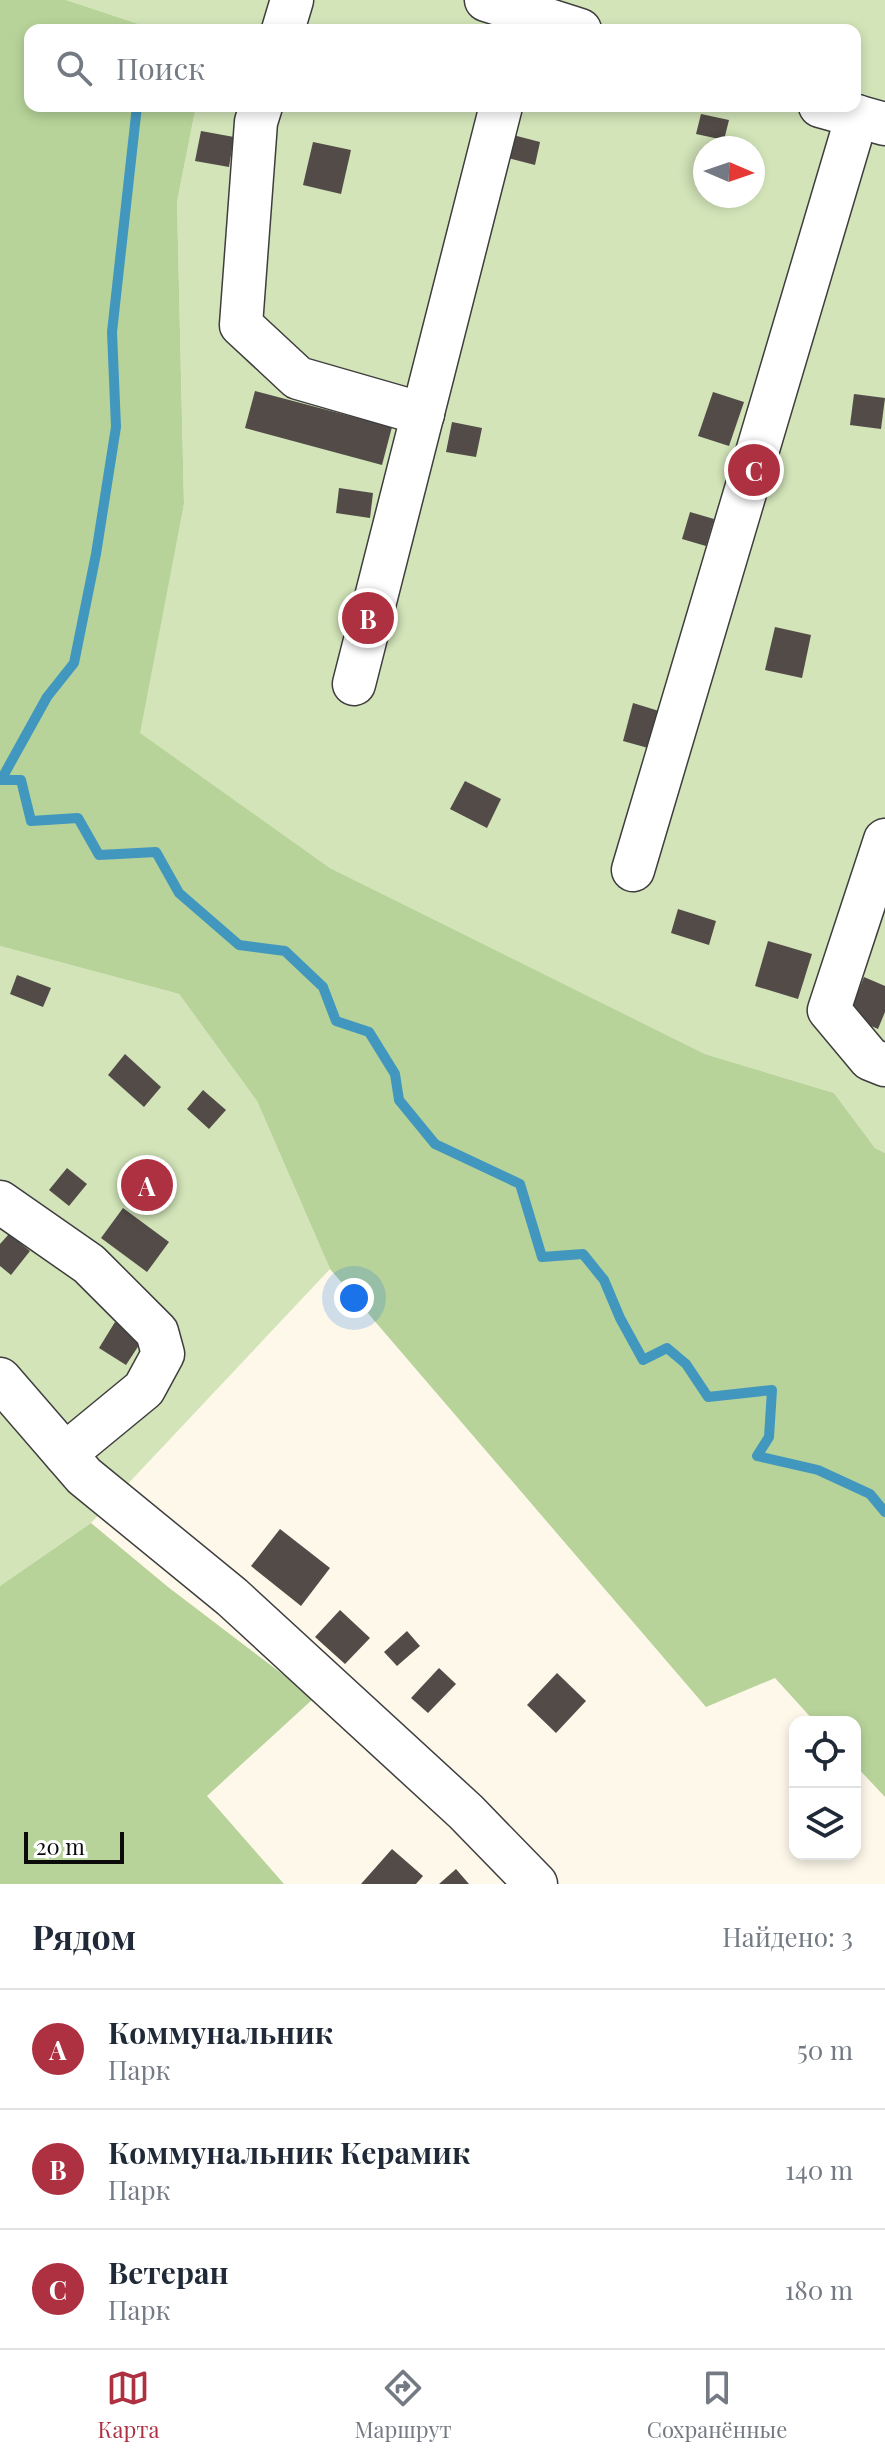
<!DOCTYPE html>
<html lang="ru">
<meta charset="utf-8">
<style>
body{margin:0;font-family:"Playfair Display",serif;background:#f2f2f3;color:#1f2937}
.controls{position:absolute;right:24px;bottom:24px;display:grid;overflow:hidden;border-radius:16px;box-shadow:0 4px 12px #0003}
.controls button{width:72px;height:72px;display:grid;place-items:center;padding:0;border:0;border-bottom:2px solid #e0e1e3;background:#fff;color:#1f2937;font:40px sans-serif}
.compass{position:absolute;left:693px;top:136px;width:72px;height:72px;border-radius:50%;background:#fff;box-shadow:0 4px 12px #0003;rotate:92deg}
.scale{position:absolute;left:24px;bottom:20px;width:100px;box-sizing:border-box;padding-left:8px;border:4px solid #0b0b0b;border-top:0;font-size:22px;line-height:28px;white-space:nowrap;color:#0b0b0b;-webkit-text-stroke:6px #fff;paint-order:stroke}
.you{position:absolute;left:354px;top:1298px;width:28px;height:28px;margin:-20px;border:6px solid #fff;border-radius:50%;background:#1a73e8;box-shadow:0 0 0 12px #1a73e833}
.badge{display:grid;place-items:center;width:52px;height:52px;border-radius:50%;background:#ad3140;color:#fff;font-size:26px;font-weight:700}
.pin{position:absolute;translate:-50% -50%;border:4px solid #fff;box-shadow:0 2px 8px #0006}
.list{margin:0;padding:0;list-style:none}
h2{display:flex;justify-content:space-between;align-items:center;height:104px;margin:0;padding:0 32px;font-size:34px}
h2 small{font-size:26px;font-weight:400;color:#747a83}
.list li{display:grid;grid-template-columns:52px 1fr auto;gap:24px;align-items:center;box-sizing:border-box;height:120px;padding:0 32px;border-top:2px solid #e0e1e3}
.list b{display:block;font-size:30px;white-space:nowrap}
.list p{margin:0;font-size:26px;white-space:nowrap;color:#747a83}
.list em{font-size:26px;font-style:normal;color:#747a83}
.icon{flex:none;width:44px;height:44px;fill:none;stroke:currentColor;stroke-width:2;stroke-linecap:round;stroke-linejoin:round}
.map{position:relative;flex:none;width:885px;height:1884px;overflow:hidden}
.search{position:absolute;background:#fff;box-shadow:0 4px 12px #0003;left:24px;right:24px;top:24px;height:88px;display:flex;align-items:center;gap:20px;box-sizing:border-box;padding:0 28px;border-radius:16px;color:#747a83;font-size:30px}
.sheet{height:464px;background:#fff}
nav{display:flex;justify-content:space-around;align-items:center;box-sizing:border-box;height:112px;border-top:2px solid #e0e1e3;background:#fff;font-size:22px;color:#747a83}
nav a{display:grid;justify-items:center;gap:4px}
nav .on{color:#ad3140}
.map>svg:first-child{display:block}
.green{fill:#d2e4b8;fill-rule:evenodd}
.forest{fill:#b7d399}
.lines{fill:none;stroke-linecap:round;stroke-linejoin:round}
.stream{stroke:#4297bf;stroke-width:10}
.building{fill:#524b48}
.minor-casing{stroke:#3e3e3e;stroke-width:45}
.minor{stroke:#fff;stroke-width:42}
</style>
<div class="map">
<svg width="885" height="1884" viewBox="0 0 885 1884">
<rect width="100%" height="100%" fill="#fdf8ea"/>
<g class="green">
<path d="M 66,0 L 885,0 L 885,1153 L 875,1148 L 834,1093 L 705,1054 L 330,868 L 139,733 L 184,504 L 177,202 L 196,106 L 855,106 L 855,30 L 157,30 ZM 705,148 L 753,148 L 753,196 L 705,196 Z"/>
<polygon points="0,946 179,994 257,1101 330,1269 91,1523 0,1586"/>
</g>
<g class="forest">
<polygon points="0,0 66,0 157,30 30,30 30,106 196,106 177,202 184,504 140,733 330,868 705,1054 834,1093 875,1148 885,1153 885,1797 855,1765 855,1722 815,1722 775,1678 706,1707 330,1269 257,1101 179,994 0,946"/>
<polygon points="91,1523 168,1587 314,1698 207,1796 284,1884 0,1884 0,1586"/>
</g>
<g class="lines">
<g class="stream">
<polyline points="0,780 21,780 31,821 78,818 99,855 156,852 179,893 239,945 285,951 323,987 336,1021 369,1032 395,1074 399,1100 435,1144 520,1184 542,1257 583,1254 604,1280 620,1318 643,1360 667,1348 686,1364 708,1397 772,1390 769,1437 757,1456 818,1470 870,1494 885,1512"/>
<polyline points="1,780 47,697 74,663 96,554 116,427 112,332 137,106"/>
</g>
</g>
<g class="building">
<polygon points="701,114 729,120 724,140 696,134"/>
<polygon points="201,131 234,137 229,167 195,161"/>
<polygon points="513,135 540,142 535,165 508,158"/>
<polygon points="313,142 351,150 341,194 303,185"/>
<polygon points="255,391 392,427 382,465 245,428"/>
<polygon points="713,392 744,402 729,446 698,436"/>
<polygon points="854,394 885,398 881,429 850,425"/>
<polygon points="452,422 482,428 476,457 446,452"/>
<polygon points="339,488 373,493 370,518 336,513"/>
<polygon points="690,512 714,519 706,546 682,539"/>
<polygon points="775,627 811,635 802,678 765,670"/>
<polygon points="633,703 659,711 648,748 623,741"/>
<polygon points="465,781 501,799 487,828 450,809"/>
<polygon points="678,909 716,921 709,945 671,933"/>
<polygon points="768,941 812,954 798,999 755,986"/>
<polygon points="17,975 51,988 43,1007 10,994"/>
<polygon points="864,977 885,986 885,1012 878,1029 848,1016"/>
<polygon points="125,1054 161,1087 144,1107 108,1075"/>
<polygon points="203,1090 226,1110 209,1129 187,1109"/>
<polygon points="67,1168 87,1184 69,1206 49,1190"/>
<polygon points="123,1208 169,1242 147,1272 101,1238"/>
<polygon points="9,1234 30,1251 11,1275 0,1266 0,1244"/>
<polygon points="115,1322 143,1339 126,1365 99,1348"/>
<polygon points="280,1529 330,1568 301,1606 251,1566"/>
<polygon points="340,1610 370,1638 345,1664 315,1637"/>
<polygon points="407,1631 420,1646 397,1666 384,1652"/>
<polygon points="439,1668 456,1684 428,1713 411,1698"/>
<polygon points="557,1673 586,1701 556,1733 527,1705"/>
<polygon points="392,1849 423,1876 416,1884 361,1884"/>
<polygon points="456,1869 469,1884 439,1884"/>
</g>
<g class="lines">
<defs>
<g id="minor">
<polyline points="486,0 580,30"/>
<polyline points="283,30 292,0"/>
<polyline points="261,106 256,122 241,325 298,378 423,414"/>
<polyline points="820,106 885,124"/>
<polyline points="354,684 501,106"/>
<polyline points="885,840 829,1010 870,1059 885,1065"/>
<polyline points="633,870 857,116"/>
<polyline points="0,1202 89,1264 157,1332 163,1354 144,1389 65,1454"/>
<polyline points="0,1379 84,1476 232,1597 466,1812 536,1884"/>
</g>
</defs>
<use href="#minor" class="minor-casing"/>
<use href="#minor" class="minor"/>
</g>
</svg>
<div class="controls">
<button><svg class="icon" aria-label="locate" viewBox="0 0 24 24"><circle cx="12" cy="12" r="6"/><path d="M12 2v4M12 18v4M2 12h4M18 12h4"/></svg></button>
<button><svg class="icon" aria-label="layers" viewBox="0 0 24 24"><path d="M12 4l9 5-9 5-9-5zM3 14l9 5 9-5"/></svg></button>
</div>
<svg class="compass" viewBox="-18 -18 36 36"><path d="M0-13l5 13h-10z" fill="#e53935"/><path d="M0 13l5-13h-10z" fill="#747a83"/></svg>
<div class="scale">20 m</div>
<div class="you"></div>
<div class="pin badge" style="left:147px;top:1185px">A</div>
<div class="pin badge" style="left:368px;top:618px">B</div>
<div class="pin badge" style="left:754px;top:470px">C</div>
<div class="search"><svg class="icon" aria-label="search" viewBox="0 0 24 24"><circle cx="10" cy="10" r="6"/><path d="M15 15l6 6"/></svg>Поиск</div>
</div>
<section class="sheet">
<h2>Рядом<small>Найдено: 3</small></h2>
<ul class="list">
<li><span class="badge">A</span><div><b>Коммунальник</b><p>Парк</p></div><em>50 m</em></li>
<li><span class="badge">B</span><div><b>Коммунальник Керамик</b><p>Парк</p></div><em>140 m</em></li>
<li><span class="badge">C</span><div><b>Ветеран</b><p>Парк</p></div><em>180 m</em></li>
</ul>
</section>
<nav>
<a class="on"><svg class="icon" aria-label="map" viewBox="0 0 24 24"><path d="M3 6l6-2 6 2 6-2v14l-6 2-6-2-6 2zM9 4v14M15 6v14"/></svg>Карта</a>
<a><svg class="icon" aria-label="directions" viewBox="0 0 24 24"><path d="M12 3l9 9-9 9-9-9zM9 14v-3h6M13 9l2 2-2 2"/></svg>Маршрут</a>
<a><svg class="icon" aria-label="saved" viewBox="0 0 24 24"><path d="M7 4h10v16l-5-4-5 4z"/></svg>Сохранённые</a>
</nav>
